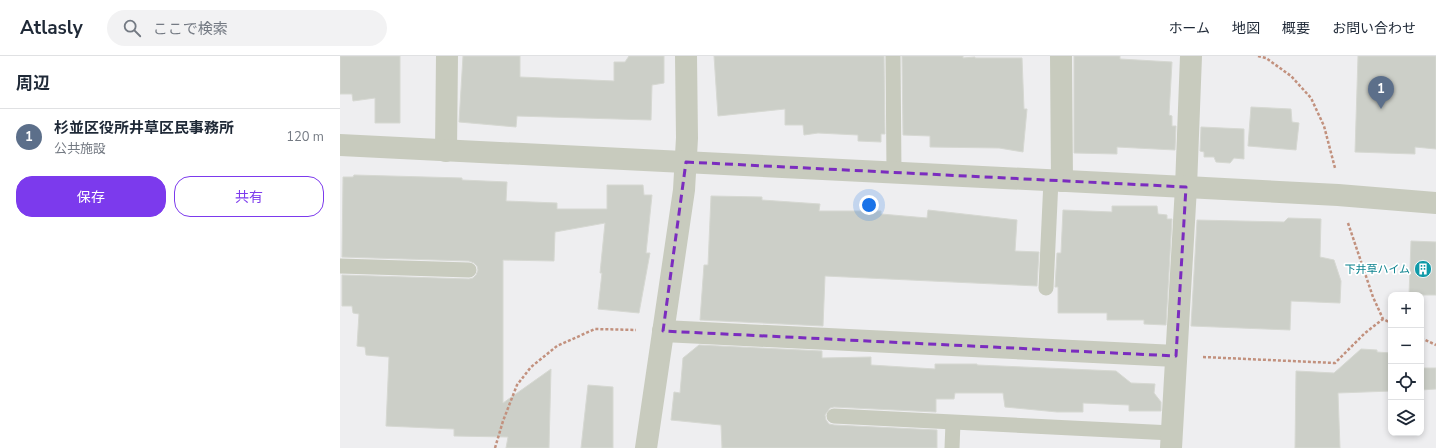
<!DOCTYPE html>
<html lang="ja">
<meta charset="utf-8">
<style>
body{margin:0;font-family:"Nunito Sans","Noto Sans JP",sans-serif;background:#f2f2f3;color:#1f2937}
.controls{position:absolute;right:12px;bottom:12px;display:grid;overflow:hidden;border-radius:8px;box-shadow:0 2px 6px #0003}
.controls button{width:36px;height:36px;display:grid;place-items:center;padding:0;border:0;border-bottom:1px solid #e0e1e3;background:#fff;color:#1f2937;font:20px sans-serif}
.you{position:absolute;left:529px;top:149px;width:14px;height:14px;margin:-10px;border:3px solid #fff;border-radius:50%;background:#1a73e8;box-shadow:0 0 0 6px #1a73e833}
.badge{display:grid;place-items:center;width:26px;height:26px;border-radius:50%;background:#7c3aed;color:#fff;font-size:13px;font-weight:700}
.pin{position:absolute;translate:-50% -33px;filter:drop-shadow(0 1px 2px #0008)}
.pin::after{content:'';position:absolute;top:21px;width:14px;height:12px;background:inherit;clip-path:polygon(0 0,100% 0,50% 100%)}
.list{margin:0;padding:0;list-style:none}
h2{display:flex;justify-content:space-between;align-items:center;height:52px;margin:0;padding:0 16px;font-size:17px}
h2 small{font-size:13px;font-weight:400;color:#747a83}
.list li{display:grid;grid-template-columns:26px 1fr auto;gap:12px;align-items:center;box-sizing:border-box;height:56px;padding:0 16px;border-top:1px solid #e0e1e3}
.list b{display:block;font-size:15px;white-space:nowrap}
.list p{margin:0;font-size:13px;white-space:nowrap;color:#747a83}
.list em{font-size:13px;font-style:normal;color:#747a83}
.actions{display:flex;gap:8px;padding:12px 16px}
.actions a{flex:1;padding:9px 0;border:1px solid #7c3aed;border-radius:16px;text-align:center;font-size:14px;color:#7c3aed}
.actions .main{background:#7c3aed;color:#fff}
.icon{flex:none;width:22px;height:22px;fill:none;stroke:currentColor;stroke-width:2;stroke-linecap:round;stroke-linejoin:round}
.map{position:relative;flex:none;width:1096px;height:392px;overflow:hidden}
header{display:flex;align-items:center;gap:24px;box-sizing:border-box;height:56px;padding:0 20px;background:#fff;border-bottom:1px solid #e0e1e3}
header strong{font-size:19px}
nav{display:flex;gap:22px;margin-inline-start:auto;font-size:14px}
.search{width:280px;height:36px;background:#f2f2f3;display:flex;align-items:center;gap:10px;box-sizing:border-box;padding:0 14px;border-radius:22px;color:#747a83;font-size:15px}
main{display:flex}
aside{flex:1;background:#fff}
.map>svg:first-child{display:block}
.building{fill:#cccfc8;stroke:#d6d8d2}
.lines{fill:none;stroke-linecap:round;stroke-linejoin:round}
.path{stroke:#c2917e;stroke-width:2.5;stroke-dasharray:3 2;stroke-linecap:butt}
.service{stroke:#c8cbbe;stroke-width:15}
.minor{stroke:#c8cbbe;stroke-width:22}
.tertiary{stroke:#c8cbbe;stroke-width:22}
.marked{fill:none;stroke:#7b2cbf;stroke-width:3;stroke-dasharray:8 5;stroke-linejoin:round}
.labels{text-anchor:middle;stroke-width:3.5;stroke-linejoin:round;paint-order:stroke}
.culture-label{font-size:11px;fill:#0d838f;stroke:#fff;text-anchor:end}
</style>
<header>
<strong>Atlasly</strong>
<div class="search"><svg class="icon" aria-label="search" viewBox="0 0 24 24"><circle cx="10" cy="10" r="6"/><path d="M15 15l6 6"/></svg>ここで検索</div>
<nav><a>ホーム</a><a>地図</a><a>概要</a><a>お問い合わせ</a></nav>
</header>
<main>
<aside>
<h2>周辺<small></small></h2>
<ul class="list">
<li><span class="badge" style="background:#5c6f8a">1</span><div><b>杉並区役所井草区民事務所</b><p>公共施設</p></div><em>120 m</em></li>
</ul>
<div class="actions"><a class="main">保存</a><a>共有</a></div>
</aside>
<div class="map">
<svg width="1096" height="392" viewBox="0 0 1096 392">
<rect width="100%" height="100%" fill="#eeeef0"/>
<g class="building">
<polygon points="0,0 60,0 60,67 35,67 35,42 13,45 12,38 0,38"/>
<polygon points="123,0 180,0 180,21 274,25 274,6 285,6 289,0 324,0 324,27 312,29 311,64 177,60 176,71 119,66"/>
<polygon points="374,0 544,0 545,78 541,78 541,86 518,85 518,79 478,77 464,79 463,69 445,69 445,53 378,60"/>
<polygon points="562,0 623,0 623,2 635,1 635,2 682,2 684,53 687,53 683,96 659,92 590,91 590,80 563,79"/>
<polygon points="734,0 780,0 780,3 832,6 829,59 832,60 832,70 836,70 835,94 777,91 777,98 734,97"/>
<polygon points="1018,0 1096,0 1096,93 1075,91 1075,98 1015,96"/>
<polygon points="911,51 951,53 952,66 959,67 956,94 908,90"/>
<polygon points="861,71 904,73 904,103 894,102 890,107 876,106 874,101 864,101 864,96 860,95"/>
<polygon points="14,119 122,122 122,124 167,126 166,145 217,147 217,153 267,153 267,129 303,129 304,139 312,139 306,197 310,197 299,257 258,253 262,217 260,217 265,167 215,176 214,205 163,204 163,347 211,313 209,392 166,392 168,381 114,380 114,373 46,370 49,301 26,299 25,291 17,290 19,258 13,257 12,250 2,250 2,219 129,223 133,222 136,219 138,214 137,210 134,207 129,205 2,201 3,121 13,121"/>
<polygon points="371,140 422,141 422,144 480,148 479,155 541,155 541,158 587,162 588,154 677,164 675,195 699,196 697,230 485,220 483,270 360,264 364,209 368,209"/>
<polygon points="772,150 817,150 818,158 827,159 827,163 832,163 826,269 804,268 804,264 767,264 767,257 718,257 718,231 715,231 717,197 721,197 723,154 772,156"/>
<polygon points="948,162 981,163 980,201 994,204 1001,225 1000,247 951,245 950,274 851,270 857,164 944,166"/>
<polygon points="1071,185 1096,186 1096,239 1069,239"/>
<polygon points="359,289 482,295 482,302 531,301 531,309 595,313 595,308 637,308 637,309 776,315 791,327 815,328 814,337 821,346 821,355 789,355 789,349 743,347 743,356 717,356 665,351 663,337 615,337 614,343 596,343 596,356 494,351 490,352 485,359 486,364 489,368 494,369 597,374 597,392 382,392 381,369 331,364 334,336 340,337 343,302"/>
<polygon points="1021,293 1037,294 1037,296 1051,297 1051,335 998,337 1000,392 955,392 956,315 994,317"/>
<polygon points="1081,312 1096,312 1096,333 1081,334"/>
<polygon points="248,329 273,331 273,392 241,392"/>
</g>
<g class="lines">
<g class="path">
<polyline points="918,0 926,2 951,20 971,42 984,70 995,112"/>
<polyline points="1008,167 1033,241 1043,263 1051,267"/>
<polyline points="1081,282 1096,289"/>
<polyline points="863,301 995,307 1025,277 1043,263"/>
<polyline points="155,392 163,365 177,329 191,311 217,290 255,273 296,274"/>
</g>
<g class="service">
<polyline points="553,0 554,116"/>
<polyline points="0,210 129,214"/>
<polyline points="706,232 711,124"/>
<polyline points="494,360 832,377"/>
<polyline points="612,392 613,367"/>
</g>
<g class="minor">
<polyline points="721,0 722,125"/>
<polyline points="106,95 107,0"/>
<polyline points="323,275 836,300"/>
<polyline points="306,392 344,134 347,82 346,0"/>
<polyline points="831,392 846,131 851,0"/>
</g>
<polyline class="tertiary" points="0,89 846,131 998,139 1096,147"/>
</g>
<path class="marked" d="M 346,106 L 846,131 L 836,300 L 323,275 Z"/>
<defs>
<symbol id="building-disc" viewBox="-11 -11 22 22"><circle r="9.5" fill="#0f9aa8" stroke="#fff"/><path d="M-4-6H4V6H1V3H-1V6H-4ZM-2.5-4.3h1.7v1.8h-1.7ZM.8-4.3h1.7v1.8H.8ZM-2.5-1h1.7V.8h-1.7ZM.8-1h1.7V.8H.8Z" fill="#fff"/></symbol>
</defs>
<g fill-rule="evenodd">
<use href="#building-disc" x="1073" y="203" width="20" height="20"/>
</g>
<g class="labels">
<g class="culture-label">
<text x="1070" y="217">下井草ハイム</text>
</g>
</g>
</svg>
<div class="controls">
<button>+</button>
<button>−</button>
<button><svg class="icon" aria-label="locate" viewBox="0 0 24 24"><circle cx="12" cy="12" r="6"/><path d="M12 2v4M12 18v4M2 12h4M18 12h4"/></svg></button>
<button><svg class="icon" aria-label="layers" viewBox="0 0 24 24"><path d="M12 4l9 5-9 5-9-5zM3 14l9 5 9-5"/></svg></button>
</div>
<div class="you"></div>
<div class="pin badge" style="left:1041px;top:53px;background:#5c6f8a">1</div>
</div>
</main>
